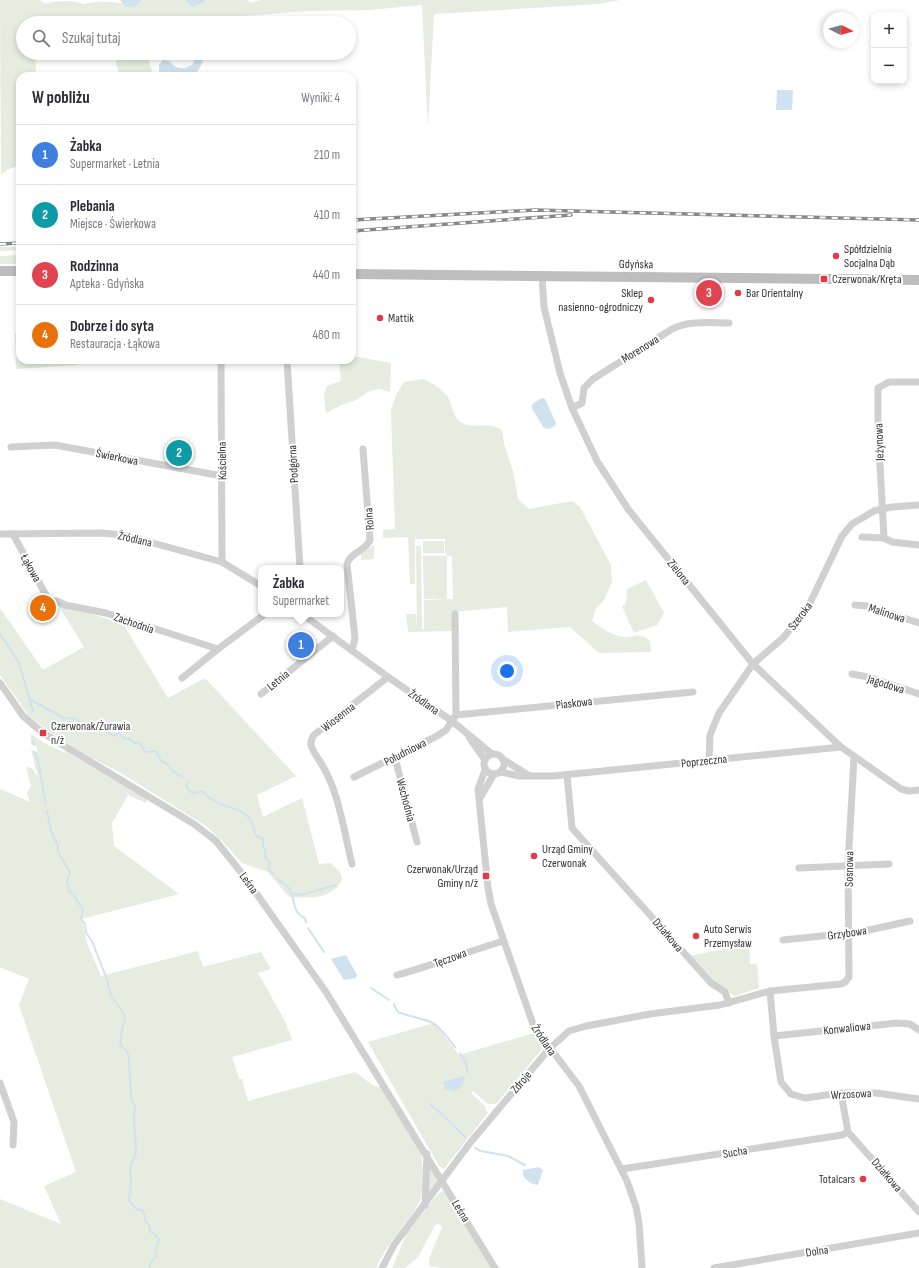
<!DOCTYPE html>
<html lang="pl">
<meta charset="utf-8">
<style>
body{margin:0;font-family:"Sofia Sans Condensed",sans-serif;background:#f2f2f3;color:#2b2b33}
.controls{position:absolute;right:12px;top:12px;display:grid;overflow:hidden;border-radius:8px;box-shadow:0 2px 6px #0003}
.controls button{width:36px;height:36px;display:grid;place-items:center;padding:0;border:0;border-bottom:1px solid #e1e1e2;background:#fff;color:#2b2b33;font:20px sans-serif}
.compass{position:absolute;left:823px;top:12px;width:36px;height:36px;border-radius:50%;background:#fff;box-shadow:0 2px 6px #0003;rotate:95deg}
.you{position:absolute;left:507px;top:671px;width:14px;height:14px;margin:-10px;border:3px solid #fff;border-radius:50%;background:#1a73e8;box-shadow:0 0 0 6px #1a73e833}
.badge{display:grid;place-items:center;width:26px;height:26px;border-radius:50%;background:#e63946;color:#fff;font-size:13px;font-weight:700}
.pin{position:absolute;translate:-50% -50%;border:2px solid #fff;box-shadow:0 1px 4px #0006}
.popup{position:absolute;left:258px;top:565px;width:86px;height:52px;box-sizing:border-box;display:grid;place-content:center;border-radius:8px;background:#fff;filter:drop-shadow(0 1px 3px #0005);font-size:13px;white-space:nowrap;color:#7c7c81}
.popup b{font-size:15px;color:#2b2b33}
.popup::after{content:'';position:absolute;left:50%;top:100%;margin-left:-8px;border:8px solid transparent;border-top-color:#fff}
.list{margin:0;padding:0;list-style:none}
h2{display:flex;justify-content:space-between;align-items:center;height:52px;margin:0;padding:0 16px;font-size:17px}
h2 small{font-size:13px;font-weight:400;color:#7c7c81}
.list li{display:grid;grid-template-columns:26px 1fr auto;gap:12px;align-items:center;box-sizing:border-box;height:60px;padding:0 16px;border-top:1px solid #e1e1e2}
.list b{display:block;font-size:15px;white-space:nowrap}
.list p{margin:0;font-size:13px;white-space:nowrap;color:#7c7c81}
.list em{font-size:13px;font-style:normal;color:#7c7c81}
.icon{flex:none;width:22px;height:22px;fill:none;stroke:currentColor;stroke-width:2;stroke-linecap:round;stroke-linejoin:round}
.map{position:relative;flex:none;width:919px;height:1268px;overflow:hidden}
.search{position:absolute;background:#fff;box-shadow:0 2px 6px #0003;left:16px;top:16px;width:340px;height:44px;display:flex;align-items:center;gap:10px;box-sizing:border-box;padding:0 14px;border-radius:22px;color:#7c7c81;font-size:15px}
.panel{position:absolute;background:#fff;box-shadow:0 2px 6px #0003;left:16px;top:72px;width:340px;height:292px;border-radius:12px}
.map>svg:first-child{display:block}
.green{fill:#e6ecdf}
.water{fill:#cfe2ee}
.lines{fill:none;stroke-linecap:round;stroke-linejoin:round}
.stream{stroke:#cfe2ee;stroke-width:2}
.minor{stroke:#d0d0d0;stroke-width:7}
.secondary{stroke:#bdbdbd;stroke-width:10}
.rail-casing{stroke:#888;stroke-width:3.5}
.rail{stroke:#fff;stroke-width:2;stroke-dasharray:6;stroke-linecap:butt}
.poi-dot{fill:#e63946;stroke:#fff;stroke-width:1.5}
.labels{text-anchor:middle;stroke-width:4;stroke-linejoin:round;paint-order:stroke}
.poi-label{font-size:12px;fill:#333;stroke:#fff;text-anchor:start}
.street-label{font-size:12px;fill:#333;stroke:#fff}
</style>
<div class="map">
<svg width="919" height="1268" viewBox="0 0 919 1268">
<rect width="100%" height="100%" fill="#fff"/>
<g class="green">
<path d="M 0,0 L 40,0 L 45,4 C 57,0 72,0 84,4 C 99,0 121,2 136,6 L 143,0 L 185,0 L 206,2 L 208,0 L 247,0 L 250,3 L 261,0 L 620,0 L 599,4 L 434,14 L 428,128 L 422,5 L 369,10 L 307,11 L 183,21 L 98,17 L 48,18 L 35,23 L 23,23 L 23,53 L 35,53 L 36,76 L 20,76 L 20,165 L 7,170 L 1,175 Z"/>
<polygon points="121,53 146,53 154,76 126,76 119,73 116,63 118,56"/>
<polygon points="0,247 20,247 20,250 0,251"/>
<polygon points="20,255 20,264 0,264 0,256"/>
<polygon points="20,332 20,360 76,360 77,365 16,369 15,333"/>
<polygon points="352,356 391,363 390,392 379,389 370,391 354,401 341,405 326,413 324,394 327,386 341,381 339,360 352,360"/>
<path d="M 423,379 C 431,382 443,390 448,397 C 452,404 453,415 458,420 C 472,432 487,420 502,430 L 504,444 L 513,471 L 518,499 L 529,509 L 572,501 L 580,507 L 611,565 L 612,582 L 604,600 L 596,609 L 592,621 C 601,628 611,635 623,637 C 635,639 638,630 650,641 L 651,652 L 599,653 L 570,627 L 508,632 L 507,607 L 453,612 L 453,631 L 408,632 L 406,614 L 416,614 L 417,629 L 416,546 L 421,546 L 422,629 L 424,629 L 424,600 L 453,599 L 452,556 L 447,556 L 447,599 L 424,599 L 423,556 L 446,556 L 447,553 L 445,553 L 445,539 L 415,539 L 415,584 L 410,584 L 408,537 L 383,538 L 383,530 L 395,529 L 391,410 L 396,395 L 404,382 Z"/>
<rect x="423" y="541" width="21" height="12"/>
<polygon points="374,545 374,559 361,560 361,554"/>
<polygon points="646,580 664,613 657,625 634,633 622,606 626,604 627,589"/>
<path d="M 57,603 L 123,624 L 168,698 L 205,678 L 296,776 L 257,795 L 263,817 L 302,798 L 319,864 L 331,863 L 341,874 L 342,880 C 332,900 308,898 289,897 L 268,872 L 242,863 L 221,840 L 206,826 L 119,772 L 86,755 L 45,729 L 28,715 L 0,675 L 0,608 L 43,670 L 84,647 Z"/>
<path d="M 31,734 L 44,743 L 63,752 L 65,751 L 148,799 L 146,803 L 128,795 L 112,823 L 114,846 L 179,894 L 82,919 L 87,943 L 101,976 L 198,951 L 203,967 L 261,952 L 271,969 L 258,973 L 285,1021 L 292,1040 L 232,1057 L 239,1079 L 242,1079 L 248,1101 L 355,1072 L 374,1086 L 382,1087 L 422,1152 L 421,1153 C 423,1162 424,1195 419,1203 C 406,1226 388,1242 376,1268 L 0,1268 L 0,1199 L 61,1224 L 44,1186 L 76,1172 L 19,1005 L 29,979 L 0,967 L 0,789 L 30,802 L 27,793 L 31,786 L 26,767 L 32,768 L 38,777 L 31,750 L 38,752 L 36,746 L 31,744 Z"/>
<polygon points="749,944 750,964 757,964 759,988 735,996 713,983 689,956"/>
<polygon points="434,1023 459,1055 534,1033 542,1049 496,1104 488,1104 473,1091 471,1093 486,1107 485,1108 488,1113 444,1169 439,1166 368,1042"/>
<polygon points="429,1164 437,1181 436,1186 428,1195"/>
<polygon points="442,1191 446,1192 493,1268 441,1268 429,1266 429,1259 442,1227 439,1224 435,1225 418,1257 405,1268 392,1268 407,1233 436,1196"/>
</g>
<g class="water">
<polygon points="120,0 143,0 136,6 126,7"/>
<polygon points="185,0 208,0 193,7"/>
<path d="M 204,55 C 204,62 198,69 196,76 L 159,76 L 159,65 L 163,60 L 169,61 C 177,70 184,70 193,64 L 195,56 Z"/>
<polygon points="777,90 793,90 792,110 776,110"/>
<polygon points="542,398 545,399 556,423 555,426 549,429 544,428 532,409 532,404"/>
<polygon points="346,955 357,975 356,978 344,980 331,959"/>
<polygon points="464,1076 465,1078 462,1086 455,1091 445,1089 443,1082"/>
<path d="M 539,1167 L 543,1170 L 538,1185 C 530,1184 522,1179 523,1170 Z"/>
</g>
<g class="lines">
<g class="stream">
<polyline points="0,634 19,663 33,711"/>
<polyline points="29,699 64,718 76,719 81,723 88,723 98,730 105,728 107,732 113,736 119,733 125,739 130,739 134,743 139,742 146,752 156,751 161,761 166,763 174,772 182,777"/>
<polyline points="33,741 34,745"/>
<polyline points="34,752 38,761 46,805"/>
<path d="M 187,783 L 187,788 L 192,793 L 203,791 C 214,808 238,804 250,819 C 253,823 254,831 256,836 L 263,838 L 263,846 L 266,851 L 265,857 L 270,863 L 269,869 L 273,874"/>
<polyline points="47,811 51,831 58,846 58,852 70,873 67,881 69,891 74,895 83,910 81,919 85,924 86,933 92,941 106,977 111,995 124,1014 125,1019 122,1030 120,1045 127,1051 129,1059 131,1099 135,1106 134,1117 136,1153 130,1167 131,1185 129,1200 136,1209 143,1211 146,1222 149,1225 150,1231 157,1237 159,1240 155,1252 157,1256 151,1262 149,1268"/>
<path d="M 276,878 C 280,882 286,884 289,888 C 295,897 292,914 305,918 L 306,922"/>
<polyline points="290,893 301,895 336,885"/>
<polyline points="308,928 324,952"/>
<polyline points="371,988 389,1000"/>
<path d="M 394,1004 C 395,1006 396,1010 398,1012 C 400,1014 425,1019 431,1022 C 441,1027 448,1039 455,1047"/>
<polyline points="460,1053 465,1061 468,1073"/>
<polyline points="430,1104 450,1122"/>
<polyline points="452,1124 465,1137"/>
<polyline points="475,1148 481,1151 508,1156 525,1165"/>
</g>
<g class="minor">
<polyline points="542,276 544,307 560,373 572,408 597,461 628,509 753,664 841,747 901,789 909,791 919,790"/>
<polyline points="221,360 222,562"/>
<polyline points="287,360 300,568"/>
<path d="M 572,408 L 582,403 L 584,388 L 593,379 L 672,329 C 690,320 710,323 729,323"/>
<polyline points="11,447 55,445 222,476"/>
<polyline points="0,534 101,533 124,535 222,562 261,586"/>
<polyline points="13,534 49,601 57,601 65,605 106,613 218,649 265,614"/>
<polyline points="862,537 884,538 892,542 919,545"/>
<polyline points="884,538 878,428 878,388 889,382 919,382"/>
<polyline points="855,605 867,606 919,623"/>
<polyline points="302,614 388,677 452,721 492,754"/>
<polyline points="455,614 456,715"/>
<path d="M 352,651 L 355,638 L 347,564 C 350,552 366,551 370,540 L 363,449"/>
<polyline points="852,674 868,677 919,694"/>
<polyline points="182,678 218,649"/>
<polyline points="0,683 23,716 43,733 194,824 216,841 244,876 326,992 495,1268"/>
<polyline points="261,694 333,636"/>
<polyline points="469,737 485,760"/>
<circle cx="494" cy="764" r="10"/>
<polyline points="395,758 417,842"/>
<polyline points="504,760 528,775"/>
<polyline points="709,760 710,735 719,713 753,664 783,638 808,607 842,536 852,524 874,511 892,507 919,505"/>
<polyline points="485,770 478,789 488,888 491,904 534,1027 579,1086 627,1181 636,1207 639,1223 642,1268"/>
<polyline points="501,772 519,776 553,776 841,747"/>
<polyline points="567,775 572,828 711,983 725,992 729,1003"/>
<polyline points="354,777 437,736 446,730 456,715 693,692"/>
<polyline points="480,798 494,774"/>
<path d="M 352,864 C 343,828 339,788 317,757 C 312,749 308,743 314,735 L 388,677"/>
<polyline points="799,868 889,864"/>
<polyline points="783,940 860,932 910,921"/>
<path d="M 397,975 C 433,965 467,952 503,941"/>
<polyline points="770,991 841,984 845,982 849,977 848,865 854,758"/>
<polyline points="774,1036 897,1023 910,1024 919,1030"/>
<polyline points="0,1083 14,1122 13,1145"/>
<polyline points="841,1093 848,1132 919,1212"/>
<polyline points="622,1169 842,1135 848,1132"/>
<polyline points="425,1205 427,1154"/>
<polyline points="382,1268 394,1245 470,1143 549,1049 569,1031 586,1026 650,1014 720,1005 770,991 774,1036 781,1082 791,1094 805,1098 841,1093 876,1093 919,1099"/>
<polyline points="714,1268 919,1233"/>
</g>
<g class="secondary">
<polyline points="0,271 20,271"/>
<polyline points="352,274 919,280"/>
</g>
<defs>
<g id="rail">
<polyline points="352,220 535,210 919,220"/>
<polyline points="352,231 571,215"/>
<polyline points="0,244 20,243"/>
</g>
</defs>
<use href="#rail" class="rail-casing"/>
<use href="#rail" class="rail"/>
</g>
<g class="poi-dot">
<circle cx="836" cy="256" r="4"/>
<rect x="820" y="275" width="8" height="8" rx="2"/>
<circle cx="738" cy="293" r="4"/>
<circle cx="651" cy="300" r="4"/>
<circle cx="380" cy="318" r="4"/>
<rect x="39" y="729" width="8" height="8" rx="2"/>
<circle cx="534" cy="856" r="4"/>
<rect x="482" y="872" width="8" height="8" rx="2"/>
<circle cx="696" cy="936" r="4"/>
<circle cx="863" cy="1179" r="4"/>
</g>
<g class="labels">
<g class="poi-label">
<text x="844" y="253">Spółdzielnia<tspan x="844" dy="14">Socjalna Dąb</tspan></text>
<text x="832" y="283">Czerwonak/Kręta</text>
<text x="643" y="297" text-anchor="end">Sklep<tspan x="643" dy="14">nasienno-ogrodniczy</tspan></text>
<text x="746" y="297">Bar Orientalny</text>
<text x="388" y="322">Mattik</text>
<text x="51" y="730">Czerwonak/Żurawia<tspan x="51" dy="14">n/ż</tspan></text>
<text x="542" y="853">Urząd Gminy<tspan x="542" dy="14">Czerwonak</tspan></text>
<text x="478" y="873" text-anchor="end">Czerwonak/Urząd<tspan x="478" dy="14">Gminy n/ż</tspan></text>
<text x="704" y="933">Auto Serwis<tspan x="704" dy="14">Przemysław</tspan></text>
<text x="855" y="1183" text-anchor="end">Totalcars</text>
</g>
<g class="street-label">
<text transform="translate(636 264) rotate(1)" y="4">Gdyńska</text>
<text transform="translate(640 349) rotate(-32)" y="4">Morenowa</text>
<text transform="translate(879 442) rotate(-92)" y="4">Jeżynowa</text>
<text transform="translate(117 457) rotate(11)" y="4">Świerkowa</text>
<text transform="translate(222 461) rotate(-91)" y="4">Kościelna</text>
<text transform="translate(293 464) rotate(-93)" y="4">Podgórna</text>
<text transform="translate(369 519) rotate(-95)" y="4">Rolna</text>
<text transform="translate(135 539) rotate(13)" y="4">Źródlana</text>
<text transform="translate(31 568) rotate(61)" y="4">Łąkowa</text>
<text transform="translate(679 572) rotate(51)" y="4">Zielona</text>
<text transform="translate(887 613) rotate(18)" y="4">Malinowa</text>
<text transform="translate(800 616) rotate(-53)" y="4">Szeroka</text>
<text transform="translate(134 623) rotate(19)" y="4">Zachodnia</text>
<text transform="translate(278 680) rotate(-39)" y="4">Letnia</text>
<text transform="translate(886 684) rotate(18)" y="4">Jagodowa</text>
<text transform="translate(424 702) rotate(35)" y="4">Źródlana</text>
<text transform="translate(574 703) rotate(-6)" y="4">Piaskowa</text>
<text transform="translate(338 717) rotate(-38)" y="4">Wiosenna</text>
<text transform="translate(405 752) rotate(-27)" y="4">Południowa</text>
<text transform="translate(704 761) rotate(-6)" y="4">Poprzeczna</text>
<text transform="translate(406 800) rotate(75)" y="4">Wschodnia</text>
<text transform="translate(849 869) rotate(-89)" y="4">Sosnowa</text>
<text transform="translate(249 883) rotate(54)" y="4">Leśna</text>
<text transform="translate(847 933) rotate(-8)" y="4">Grzybowa</text>
<text transform="translate(668 935) rotate(49)" y="4">Działkowa</text>
<text transform="translate(450 958) rotate(-20)" y="4">Tęczowa</text>
<text transform="translate(847 1028) rotate(-6)" y="4">Konwaliowa</text>
<text transform="translate(544 1040) rotate(56)" y="4">Źródlana</text>
<text transform="translate(521 1082) rotate(-50)" y="4">Zdroje</text>
<text transform="translate(851 1094) rotate(-3)" y="4">Wrzosowa</text>
<text transform="translate(735 1152) rotate(-9)" y="4">Sucha</text>
<text transform="translate(887 1175) rotate(49)" y="4">Działkowa</text>
<text transform="translate(461 1211) rotate(59)" y="4">Leśna</text>
<text transform="translate(817 1251) rotate(-9)" y="4">Dolna</text>
</g>
</g>
</svg>
<div class="controls">
<button>+</button>
<button>−</button>
</div>
<svg class="compass" viewBox="-18 -18 36 36"><path d="M0-13l5 13h-10z" fill="#e53935"/><path d="M0 13l5-13h-10z" fill="#7c7c81"/></svg>
<div class="you"></div>
<div class="pin badge" style="left:301px;top:645px;background:#3f7fe0">1</div>
<div class="popup"><b>Żabka</b>Supermarket</div>
<div class="pin badge" style="left:179px;top:453px;background:#0f9aa8">2</div>
<div class="pin badge" style="left:709px;top:293px;background:#e0444e">3</div>
<div class="pin badge" style="left:43px;top:608px;background:#e8710a">4</div>
<div class="search"><svg class="icon" aria-label="search" viewBox="0 0 24 24"><circle cx="10" cy="10" r="6"/><path d="M15 15l6 6"/></svg>Szukaj tutaj</div>
<section class="panel">
<h2>W pobliżu<small>Wyniki: 4</small></h2>
<ul class="list">
<li><span class="badge" style="background:#3f7fe0">1</span><div><b>Żabka</b><p>Supermarket · Letnia</p></div><em>210 m</em></li>
<li><span class="badge" style="background:#0f9aa8">2</span><div><b>Plebania</b><p>Miejsce · Świerkowa</p></div><em>410 m</em></li>
<li><span class="badge" style="background:#e0444e">3</span><div><b>Rodzinna</b><p>Apteka · Gdyńska</p></div><em>440 m</em></li>
<li><span class="badge" style="background:#e8710a">4</span><div><b>Dobrze i do syta</b><p>Restauracja · Łąkowa</p></div><em>480 m</em></li>
</ul>
</section>
</div>
